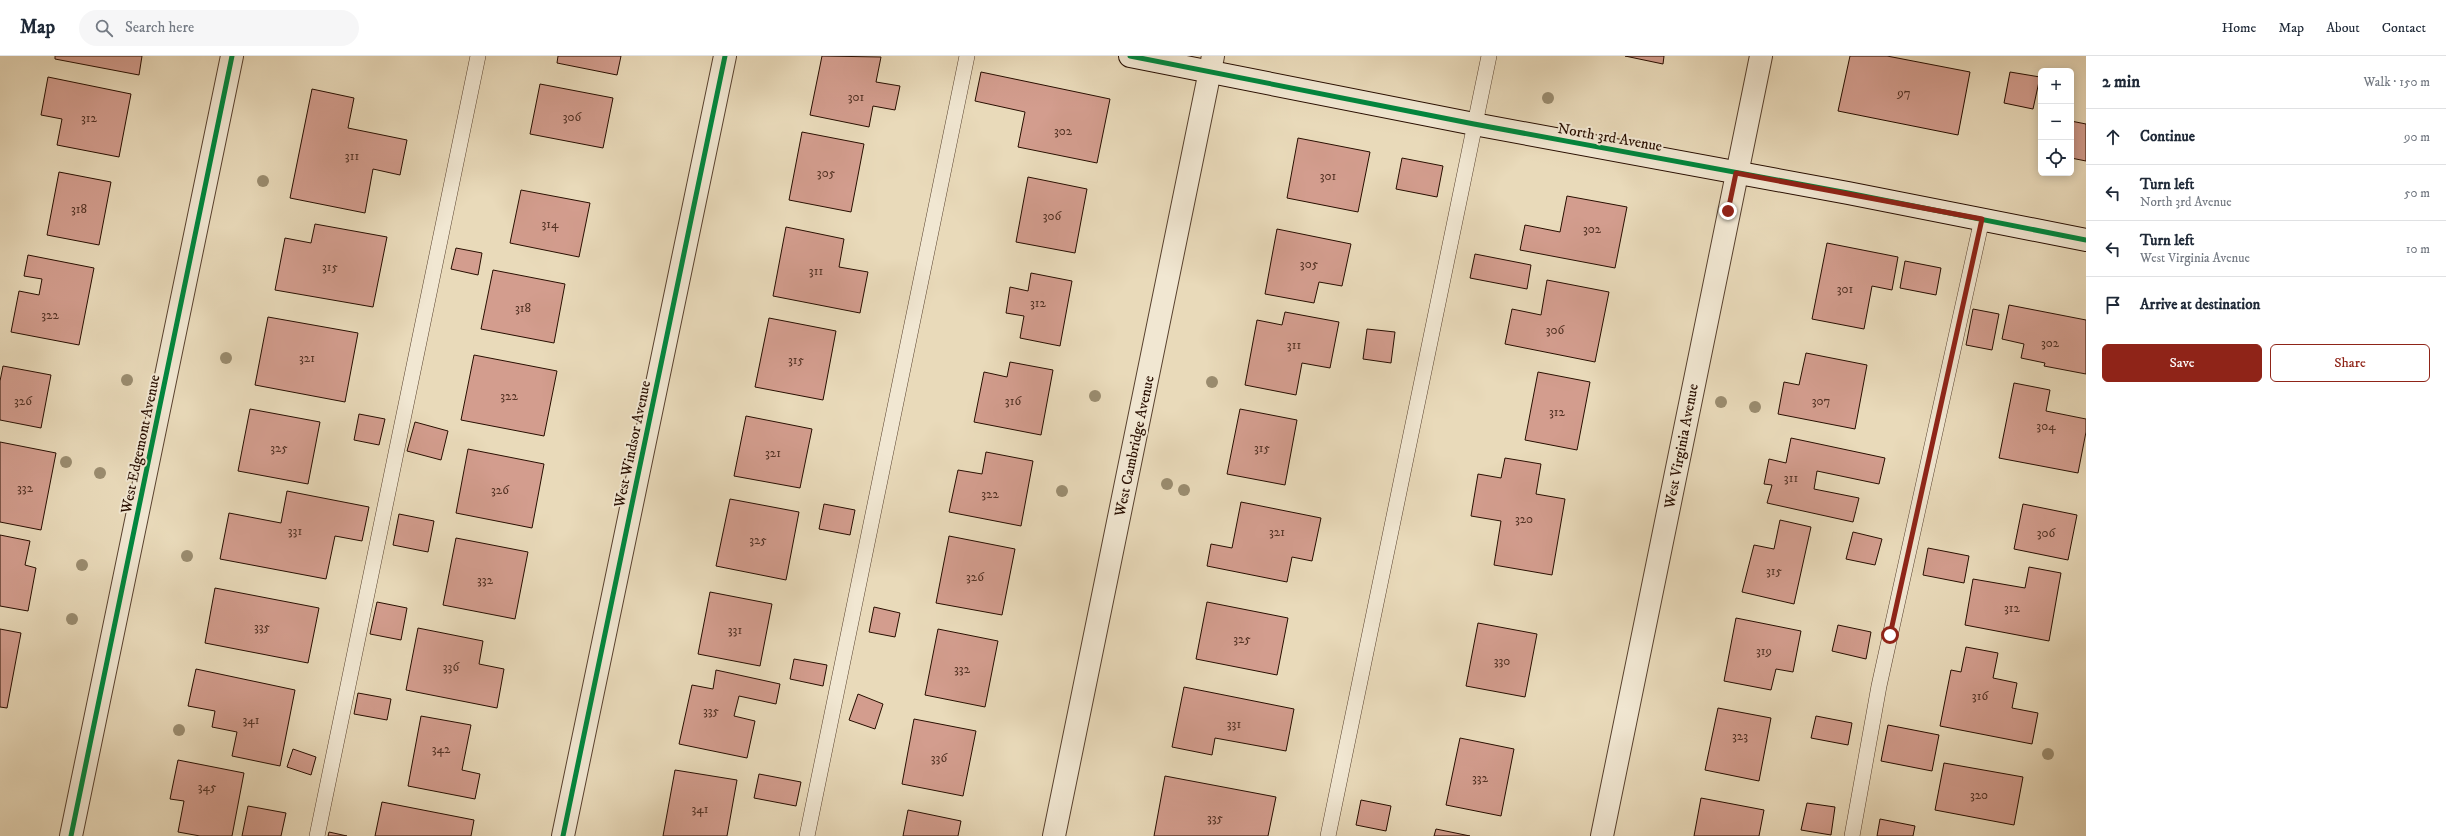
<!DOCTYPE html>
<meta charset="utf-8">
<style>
body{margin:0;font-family:"IM FELL DW Pica",serif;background:#f6f6f7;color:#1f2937}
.controls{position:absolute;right:12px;top:12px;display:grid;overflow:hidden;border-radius:6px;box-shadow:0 2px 10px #0003}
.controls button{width:36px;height:36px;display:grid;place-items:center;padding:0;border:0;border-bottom:1px solid #e0e1e3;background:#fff;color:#1f2937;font:20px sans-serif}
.stop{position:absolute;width:12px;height:12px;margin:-9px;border:3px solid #8f2418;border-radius:50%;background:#fff}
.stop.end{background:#8f2418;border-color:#fff;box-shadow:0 1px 4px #0008}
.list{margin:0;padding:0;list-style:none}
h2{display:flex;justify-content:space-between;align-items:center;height:52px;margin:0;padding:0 16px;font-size:17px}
h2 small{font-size:13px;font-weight:400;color:#747a83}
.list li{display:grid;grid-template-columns:26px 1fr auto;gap:12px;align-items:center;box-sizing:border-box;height:56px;padding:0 16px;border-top:1px solid #e0e1e3}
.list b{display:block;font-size:15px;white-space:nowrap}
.list p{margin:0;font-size:13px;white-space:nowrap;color:#747a83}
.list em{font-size:13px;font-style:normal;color:#747a83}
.actions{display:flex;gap:8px;padding:12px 16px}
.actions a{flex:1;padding:9px 0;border:1px solid #8f2418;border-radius:6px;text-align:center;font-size:14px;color:#8f2418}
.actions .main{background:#8f2418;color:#fff}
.icon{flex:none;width:22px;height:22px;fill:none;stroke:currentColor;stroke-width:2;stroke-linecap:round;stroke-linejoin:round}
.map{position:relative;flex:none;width:2086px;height:780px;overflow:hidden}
header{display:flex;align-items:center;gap:24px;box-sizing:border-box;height:56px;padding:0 20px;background:#fff;border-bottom:1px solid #e0e1e3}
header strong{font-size:19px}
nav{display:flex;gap:22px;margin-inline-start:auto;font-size:14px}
.search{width:280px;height:36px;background:#f6f6f7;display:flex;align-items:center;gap:10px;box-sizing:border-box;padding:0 14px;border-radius:22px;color:#747a83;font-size:15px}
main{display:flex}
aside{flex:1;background:#fff}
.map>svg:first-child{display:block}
.building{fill:#d39d8e;stroke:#280e00}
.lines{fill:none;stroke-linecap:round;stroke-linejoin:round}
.lane-casing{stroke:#58412e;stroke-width:16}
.street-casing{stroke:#58412e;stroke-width:24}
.secondary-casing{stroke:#280e00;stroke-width:24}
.lane{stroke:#f1e7d2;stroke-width:15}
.street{stroke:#f1e7d2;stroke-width:22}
.secondary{stroke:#f1e7d2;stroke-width:22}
.cycleway-casing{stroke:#f1e7d2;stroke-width:8}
.cycleway{stroke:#00873e;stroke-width:5}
.tree{fill:#9a8c6f}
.route{stroke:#8f2418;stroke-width:5}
.labels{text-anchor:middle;stroke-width:4;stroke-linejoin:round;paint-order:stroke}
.number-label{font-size:13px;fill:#533224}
.street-label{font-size:15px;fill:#280e00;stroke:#f1e7d2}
</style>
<header>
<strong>Map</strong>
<div class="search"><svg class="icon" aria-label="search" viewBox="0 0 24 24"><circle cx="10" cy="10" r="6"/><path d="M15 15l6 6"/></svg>Search here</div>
<nav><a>Home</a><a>Map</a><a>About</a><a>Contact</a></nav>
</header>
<main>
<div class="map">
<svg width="2086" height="780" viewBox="0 0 2086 780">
<rect width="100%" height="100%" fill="#e9daba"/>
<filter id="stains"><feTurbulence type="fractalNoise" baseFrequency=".005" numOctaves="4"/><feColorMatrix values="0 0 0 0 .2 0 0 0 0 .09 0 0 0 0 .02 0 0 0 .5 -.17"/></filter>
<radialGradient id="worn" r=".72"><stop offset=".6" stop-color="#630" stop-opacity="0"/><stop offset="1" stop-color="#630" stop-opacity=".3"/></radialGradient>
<g class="building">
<polygon points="55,0 142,0 139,19 55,3"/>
<polygon points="558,0 621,0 617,19 557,7"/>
<polygon points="822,0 881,1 876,26 900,30 895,54 873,50 869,71 810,59"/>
<polygon points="1625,0 1664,0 1663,8"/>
<polygon points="1850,0 1887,0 1970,16 1958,79 1838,55"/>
<polygon points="981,16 1110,43 1097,107 1018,91 1025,56 975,45"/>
<polygon points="2010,16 2040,21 2033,53 2004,47"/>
<polygon points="48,21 131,38 119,101 57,89 62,63 41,59"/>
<polygon points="540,28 613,42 603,92 530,78"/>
<polygon points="312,33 354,42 348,72 407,84 400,119 373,113 365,157 290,142"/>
<polygon points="2071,65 2086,68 2086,105 2071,102"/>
<polygon points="802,76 864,88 851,156 789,144"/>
<polygon points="1298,82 1370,96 1358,156 1287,142"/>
<polygon points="1402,102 1443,110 1437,141 1396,133"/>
<polygon points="59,116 111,126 99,189 47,179"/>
<polygon points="1028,121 1087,133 1075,197 1016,186"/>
<polygon points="521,134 590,147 579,201 510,187"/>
<polygon points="1567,140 1627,151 1615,212 1520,194 1525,169 1560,176"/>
<polygon points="315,168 387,181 373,251 275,234 285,182 311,187"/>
<polygon points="786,171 844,183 839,211 868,216 860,257 773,240"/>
<polygon points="1277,173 1351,188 1342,230 1319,226 1314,247 1265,238"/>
<polygon points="1827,187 1898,201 1892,234 1872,230 1864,273 1812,263"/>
<polygon points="456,192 482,197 478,219 451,213"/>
<polygon points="1475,198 1531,209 1527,233 1470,222"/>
<polygon points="28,199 94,212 79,289 11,276 19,235 39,239 42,223 24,220"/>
<polygon points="1905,205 1941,212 1936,239 1900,232"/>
<polygon points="493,214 565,228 554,287 481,273"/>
<polygon points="1031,217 1072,225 1060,290 1020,282 1024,260 1006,257 1010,231 1028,235"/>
<polygon points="1547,224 1609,236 1595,306 1505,288 1512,253 1541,259"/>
<polygon points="2009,249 2086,264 2086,318 2044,310 2045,307 2021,302 2024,288 2002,283"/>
<polygon points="1973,253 1999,258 1992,294 1966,289"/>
<polygon points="1285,256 1339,266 1330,312 1302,307 1296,339 1245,329 1257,264 1282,269"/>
<polygon points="268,261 358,277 345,346 255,329"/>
<polygon points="769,262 836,275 823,344 755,331"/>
<polygon points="1367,273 1395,276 1391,307 1363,303"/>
<polygon points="1806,297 1867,309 1855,373 1778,358 1784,326 1799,329"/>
<polygon points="474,299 557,315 544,380 461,364"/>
<polygon points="1010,306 1053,314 1041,379 974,366 984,316 1007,321"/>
<polygon points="3,310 51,319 41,372 0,364 0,325"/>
<polygon points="1538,316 1590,326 1577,394 1525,384"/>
<polygon points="2014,327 2050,334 2046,355 2086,363 2086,376 2078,417 1999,402"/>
<polygon points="250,353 320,366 308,428 238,415"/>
<polygon points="1240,353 1297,364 1285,429 1227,418"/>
<polygon points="359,358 385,363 379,389 354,384"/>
<polygon points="746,360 812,373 800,432 734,420"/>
<polygon points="415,366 448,375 441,404 407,395"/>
<polygon points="1791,382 1885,402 1879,428 1817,415 1814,433 1859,442 1853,466 1767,447 1772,429 1764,428 1769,403 1786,407"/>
<polygon points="0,386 56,397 41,474 0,466"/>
<polygon points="468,393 544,408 532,472 456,457"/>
<polygon points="986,396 1033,405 1021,470 949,456 958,414 982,418"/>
<polygon points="1505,402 1541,408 1536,438 1565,443 1552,519 1494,509 1501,465 1471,460 1478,418 1501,422"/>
<polygon points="287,435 369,451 362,485 335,480 326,523 220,503 229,457 281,467"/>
<polygon points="730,443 799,456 786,524 716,510"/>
<polygon points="1241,446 1321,462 1312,505 1292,501 1287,526 1207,510 1211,488 1232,492"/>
<polygon points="824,448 855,454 850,479 819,473"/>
<polygon points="2023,448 2077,459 2068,504 2014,493"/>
<polygon points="399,458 434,465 428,496 393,489"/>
<polygon points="1780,464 1811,471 1794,548 1742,536 1754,489 1774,493"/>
<polygon points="1853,476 1882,483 1875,509 1846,503"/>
<polygon points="0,479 30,485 25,509 36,512 28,555 0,550"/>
<polygon points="949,480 1015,493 1002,559 936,547"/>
<polygon points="456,482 528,496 515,563 443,549"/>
<polygon points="1928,492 1969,500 1964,527 1923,519"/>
<polygon points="2029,511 2061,517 2049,585 1965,569 1973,523 2025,532"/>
<polygon points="215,532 319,552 308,607 205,587"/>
<polygon points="710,536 772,548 760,610 698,598"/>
<polygon points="377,546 407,552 401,584 370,578"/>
<polygon points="1207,546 1288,562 1277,619 1196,603"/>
<polygon points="874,551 900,557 895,581 869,576"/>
<polygon points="1736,562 1801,575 1793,616 1776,613 1771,634 1724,625"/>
<polygon points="1478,567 1537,578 1525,641 1466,630"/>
<polygon points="1838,569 1871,576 1866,603 1832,595"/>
<polygon points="418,572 483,585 479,608 504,613 497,652 406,634"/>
<polygon points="0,573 21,577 7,652 0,651"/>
<polygon points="938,573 998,585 985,651 925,639"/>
<polygon points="1966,591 1998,597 1993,622 2017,627 2012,652 2038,657 2032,688 1940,670 1951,614 1961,616"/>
<polygon points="794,603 827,609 823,630 790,623"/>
<polygon points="196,613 295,634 280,710 232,700 237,676 212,671 215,655 188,650"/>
<polygon points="716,614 780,628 776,648 739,640 734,660 755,665 747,702 679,688 692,629 713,633"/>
<polygon points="1184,631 1294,653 1286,695 1215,682 1212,699 1172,691"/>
<polygon points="358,637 391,643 387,664 354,658"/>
<polygon points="858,638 883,648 875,673 849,664"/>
<polygon points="1718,652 1771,662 1759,725 1705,714"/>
<polygon points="421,660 471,669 462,714 480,718 475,743 408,730"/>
<polygon points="1816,660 1852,667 1848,689 1811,682"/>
<polygon points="914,663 976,675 963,740 902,728"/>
<polygon points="1888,669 1939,679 1932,715 1881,705"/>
<polygon points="1460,682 1514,693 1501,760 1446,749"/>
<polygon points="293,693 316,701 311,719 287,711"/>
<polygon points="178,704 244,717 232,780 200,780 178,776 184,745 170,743"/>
<polygon points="1944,707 2023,721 2014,769 1935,754"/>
<polygon points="675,714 737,724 727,780 663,780"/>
<polygon points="759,718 801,726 796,750 754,742"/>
<polygon points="1165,720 1276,741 1268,780 1154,780"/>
<polygon points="1701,742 1764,754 1759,780 1694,780"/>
<polygon points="1361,744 1391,750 1386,775 1356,769"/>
<polygon points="382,746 474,764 471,780 375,780"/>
<polygon points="1807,747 1835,751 1831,779 1801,774"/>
<polygon points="248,750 286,757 281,780 242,780"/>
<polygon points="908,754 961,765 958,780 903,780"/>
<polygon points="1880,763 1915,770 1913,780 1877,780"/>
<polygon points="1436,773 1470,780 1434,780"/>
<polygon points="329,776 347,780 328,780"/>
</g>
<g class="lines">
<defs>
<g id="lane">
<polyline points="317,780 478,0"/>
<polyline points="807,780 967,0"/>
<polyline points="1328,780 1489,0"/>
<polyline points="1852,780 1879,630 1982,163"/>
</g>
<g id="street">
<polyline points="71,780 232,0"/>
<polyline points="563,780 725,0"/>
<polyline points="1054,780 1213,0"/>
<polyline points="1602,780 1761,0"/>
</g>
<polyline id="secondary" points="1130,0 1474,68 1848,137 2086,184"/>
</defs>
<use href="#lane" class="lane-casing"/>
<use href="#street" class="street-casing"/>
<use href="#secondary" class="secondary-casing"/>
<use href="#lane" class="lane"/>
<use href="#street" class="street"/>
<use href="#secondary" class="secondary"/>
<defs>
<g id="cycleway">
<polyline points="1130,0 1474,68 1848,137 2086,184"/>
<polyline points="71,780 232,0"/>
<polyline points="563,780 725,0"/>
</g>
</defs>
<use href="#cycleway" class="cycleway-casing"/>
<use href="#cycleway" class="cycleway"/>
</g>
<g class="tree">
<circle cx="1548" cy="42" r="6"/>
<circle cx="263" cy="125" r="6"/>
<circle cx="226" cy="302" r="6"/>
<circle cx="127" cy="324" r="6"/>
<circle cx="1212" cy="326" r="6"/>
<circle cx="1095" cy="340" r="6"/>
<circle cx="1721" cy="346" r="6"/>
<circle cx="1755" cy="351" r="6"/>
<circle cx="66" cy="406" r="6"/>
<circle cx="100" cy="417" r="6"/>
<circle cx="1167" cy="428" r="6"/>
<circle cx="1184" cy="434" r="6"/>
<circle cx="1062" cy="435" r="6"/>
<circle cx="187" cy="500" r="6"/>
<circle cx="82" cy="509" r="6"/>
<circle cx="72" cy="563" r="6"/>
<circle cx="179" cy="674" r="6"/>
<circle cx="2048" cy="698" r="6"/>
</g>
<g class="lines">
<polyline class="route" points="1728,155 1736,117 1982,163 1890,579"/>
</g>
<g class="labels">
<g class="number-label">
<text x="1904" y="41">97</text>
<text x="856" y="45">301</text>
<text x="572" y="65">306</text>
<text x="89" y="66">312</text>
<text x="1063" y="79">302</text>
<text x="352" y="104">311</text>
<text x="826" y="121">305</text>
<text x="1328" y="124">301</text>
<text x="79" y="157">318</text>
<text x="1052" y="164">306</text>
<text x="550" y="172">314</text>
<text x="1592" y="177">302</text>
<text x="1309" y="212">305</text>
<text x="330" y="215">315</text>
<text x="816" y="219">311</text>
<text x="1845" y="237">301</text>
<text x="1038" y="251">312</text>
<text x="523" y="256">318</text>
<text x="50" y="263">322</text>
<text x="1555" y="278">306</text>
<text x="2050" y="291">302</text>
<text x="1294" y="293">311</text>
<text x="307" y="306">321</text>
<text x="796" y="308">315</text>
<text x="509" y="344">322</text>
<text x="23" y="349">326</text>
<text x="1013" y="349">316</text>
<text x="1821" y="349">307</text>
<text x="1557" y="360">312</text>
<text x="2046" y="374">304</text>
<text x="279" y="396">325</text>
<text x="1262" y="396">315</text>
<text x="773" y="401">321</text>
<text x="1791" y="426">311</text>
<text x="25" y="436">332</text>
<text x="500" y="438">326</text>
<text x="990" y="442">322</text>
<text x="1524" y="467">320</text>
<text x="295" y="479">331</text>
<text x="1277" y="480">321</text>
<text x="2046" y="481">306</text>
<text x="758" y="488">325</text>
<text x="1774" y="519">315</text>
<text x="975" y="525">326</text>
<text x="485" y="528">332</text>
<text x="2012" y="556">312</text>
<text x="262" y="575">335</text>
<text x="735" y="578">331</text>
<text x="1242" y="587">325</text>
<text x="1764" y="599">319</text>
<text x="1502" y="609">330</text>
<text x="451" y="615">336</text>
<text x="962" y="617">332</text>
<text x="1980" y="644">316</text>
<text x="711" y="659">335</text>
<text x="251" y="668">341</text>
<text x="1234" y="672">331</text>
<text x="1740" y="684">323</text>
<text x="441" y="697">342</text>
<text x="939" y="706">336</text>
<text x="1480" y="726">332</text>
<text x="207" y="735">345</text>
<text x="1979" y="743">320</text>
<text x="700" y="757">341</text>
<text x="1215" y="766">335</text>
</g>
<g class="street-label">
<text transform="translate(1610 81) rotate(10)" y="5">North 3rd Avenue</text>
<text transform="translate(140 388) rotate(-78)" y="5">West Edgemont Avenue</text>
<text transform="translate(632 388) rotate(-78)" y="5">West Windsor Avenue</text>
<text transform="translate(1134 390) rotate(-78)" y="5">West Cambridge Avenue</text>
<text transform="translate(1681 390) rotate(-79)" y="5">West Virginia Avenue</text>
</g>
</g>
<rect width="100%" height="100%" filter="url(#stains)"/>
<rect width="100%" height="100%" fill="url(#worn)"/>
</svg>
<div class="controls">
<button>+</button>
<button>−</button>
<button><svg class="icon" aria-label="locate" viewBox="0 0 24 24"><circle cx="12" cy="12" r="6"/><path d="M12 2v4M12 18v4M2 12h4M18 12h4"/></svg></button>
</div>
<div class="stop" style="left:1890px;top:579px"></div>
<div class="stop end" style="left:1728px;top:155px"></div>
</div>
<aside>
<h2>2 min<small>Walk · 150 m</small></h2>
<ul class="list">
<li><svg class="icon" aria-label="ahead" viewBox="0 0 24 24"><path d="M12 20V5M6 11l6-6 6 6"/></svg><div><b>Continue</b></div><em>90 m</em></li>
<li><svg class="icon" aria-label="left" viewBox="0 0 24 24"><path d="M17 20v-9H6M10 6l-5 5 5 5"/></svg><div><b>Turn left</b><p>North 3rd Avenue</p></div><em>50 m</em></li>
<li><svg class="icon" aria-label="left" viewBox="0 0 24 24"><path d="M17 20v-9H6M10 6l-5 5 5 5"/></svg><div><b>Turn left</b><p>West Virginia Avenue</p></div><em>10 m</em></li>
<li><svg class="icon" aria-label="arrive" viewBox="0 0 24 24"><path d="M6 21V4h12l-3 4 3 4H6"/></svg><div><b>Arrive at destination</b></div></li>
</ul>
<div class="actions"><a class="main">Save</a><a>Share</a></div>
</aside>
</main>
